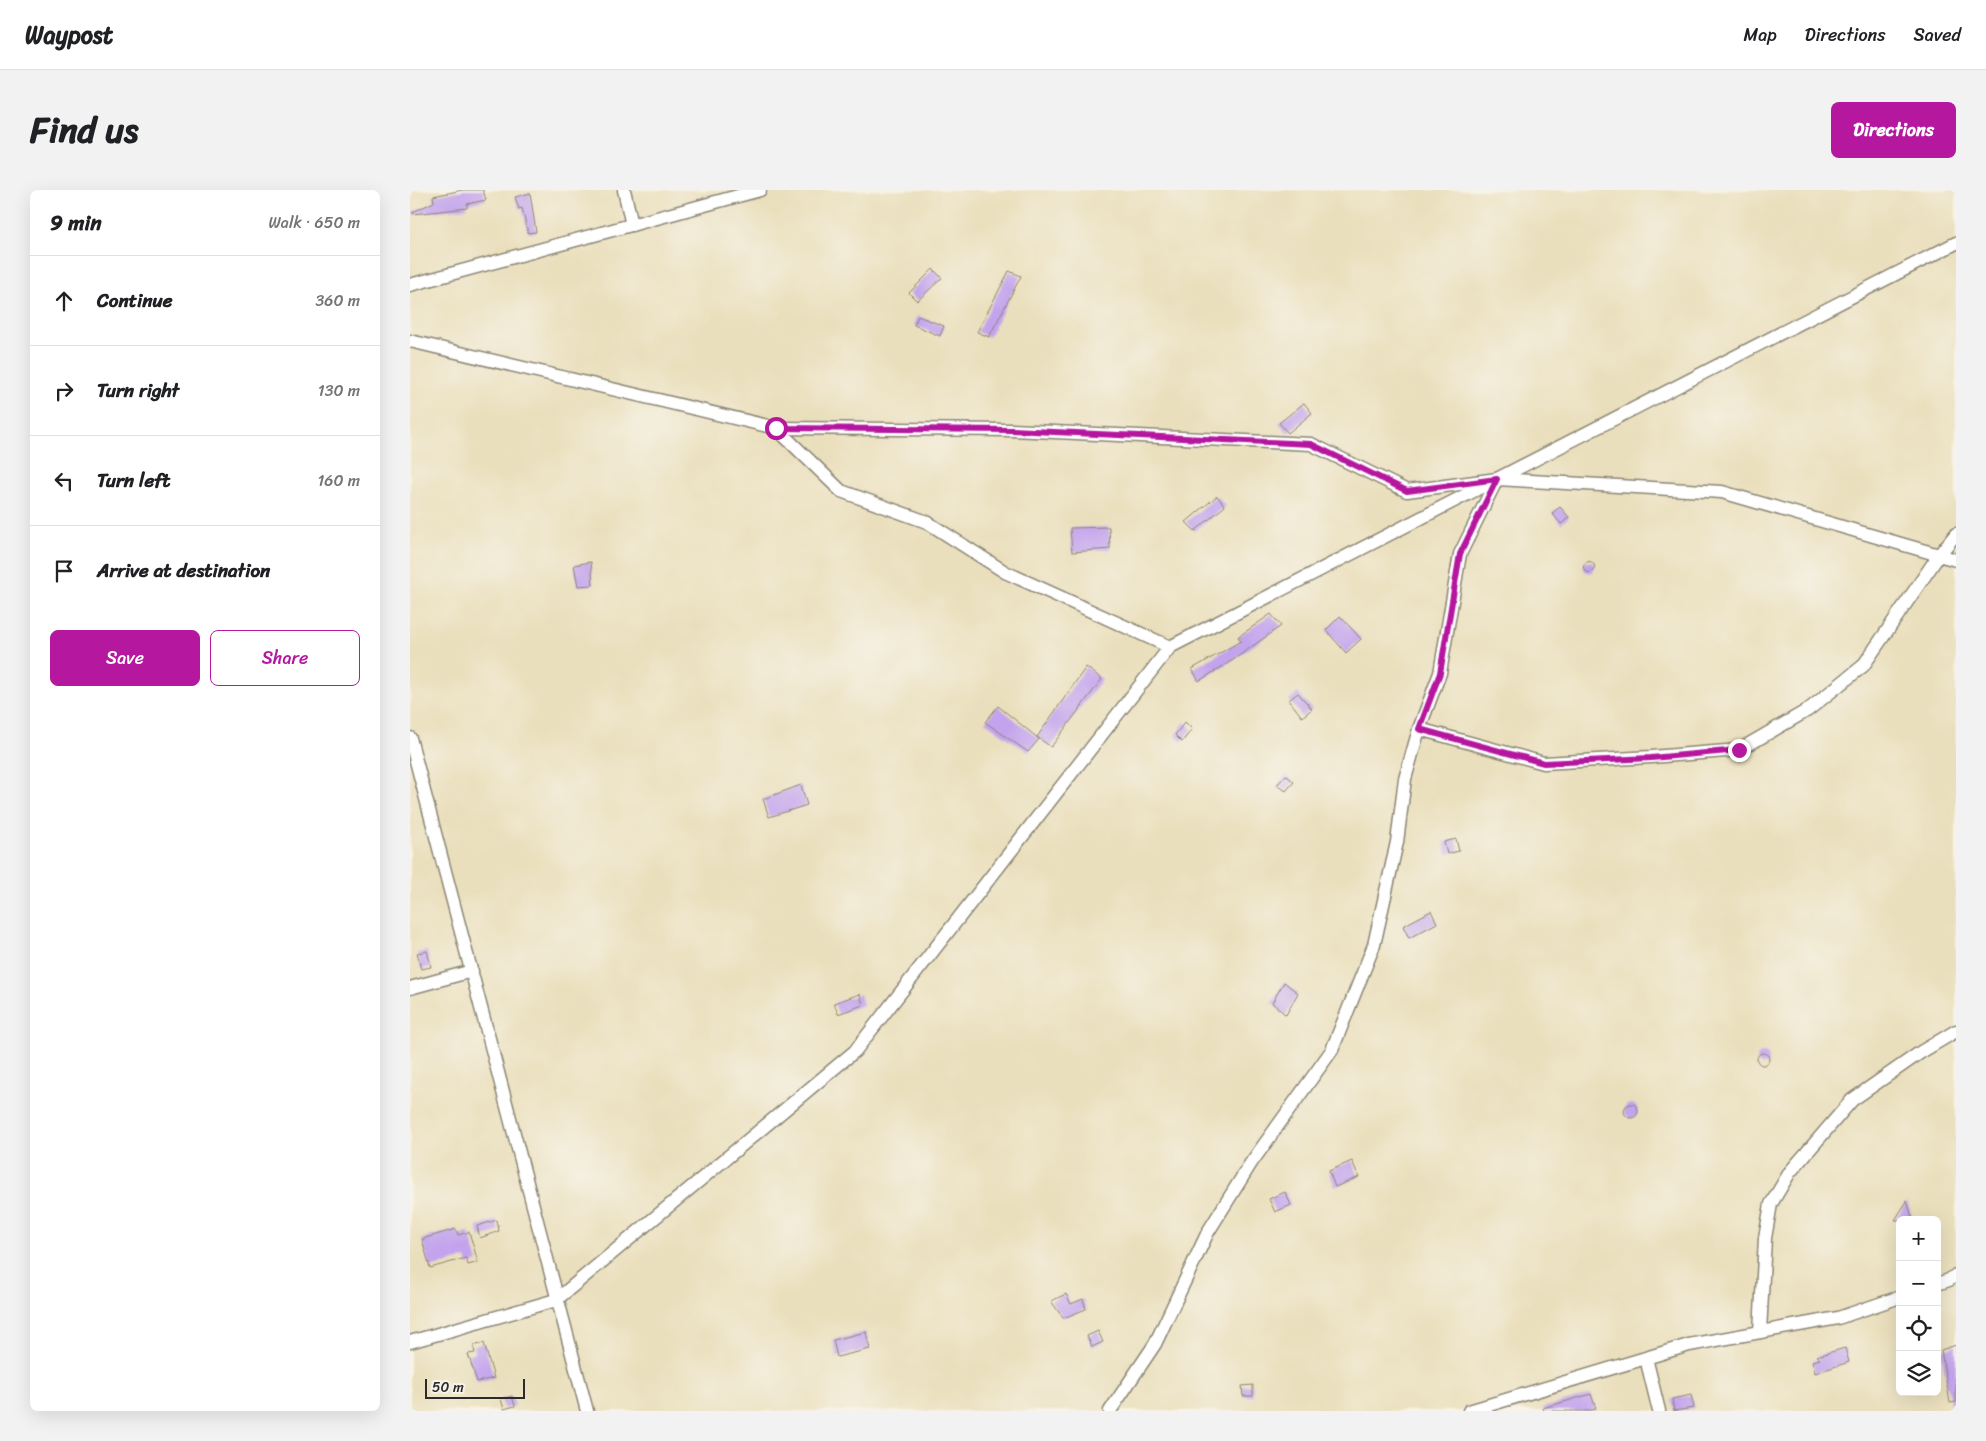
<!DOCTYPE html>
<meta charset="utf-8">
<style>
body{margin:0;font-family:Sriracha,sans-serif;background:#f2f2f2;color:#202124}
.controls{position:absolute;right:15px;bottom:15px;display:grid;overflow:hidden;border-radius:8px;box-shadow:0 5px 20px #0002}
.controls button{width:45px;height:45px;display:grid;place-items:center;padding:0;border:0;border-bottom:1px solid #e0e0e0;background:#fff;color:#202124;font:25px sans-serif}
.scale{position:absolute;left:15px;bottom:12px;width:100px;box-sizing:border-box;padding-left:5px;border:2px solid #2b2b2b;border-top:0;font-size:14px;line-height:18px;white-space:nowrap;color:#2b2b2b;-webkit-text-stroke:4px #f7f3e8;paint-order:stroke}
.stop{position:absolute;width:15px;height:15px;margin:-11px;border:4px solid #b5179e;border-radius:50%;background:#fff}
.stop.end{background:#b5179e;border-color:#fff;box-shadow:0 1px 5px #0008}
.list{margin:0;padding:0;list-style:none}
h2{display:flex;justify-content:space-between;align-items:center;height:65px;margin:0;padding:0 20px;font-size:21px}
h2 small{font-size:16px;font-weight:400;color:#757577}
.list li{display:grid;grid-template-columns:32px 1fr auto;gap:15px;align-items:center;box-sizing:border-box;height:90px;padding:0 20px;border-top:1px solid #e0e0e0}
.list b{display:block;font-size:19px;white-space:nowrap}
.list em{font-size:16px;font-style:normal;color:#757577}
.actions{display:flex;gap:10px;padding:15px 20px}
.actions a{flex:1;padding:11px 0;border:1px solid #b5179e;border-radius:8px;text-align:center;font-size:18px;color:#b5179e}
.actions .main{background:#b5179e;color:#fff}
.icon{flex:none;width:28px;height:28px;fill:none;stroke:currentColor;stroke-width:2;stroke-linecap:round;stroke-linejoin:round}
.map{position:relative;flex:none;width:1546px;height:1221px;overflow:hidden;border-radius:8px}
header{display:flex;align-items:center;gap:30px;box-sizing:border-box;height:70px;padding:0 25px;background:#fff;border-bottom:1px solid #e0e0e0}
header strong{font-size:24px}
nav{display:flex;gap:28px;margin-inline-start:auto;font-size:18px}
.intro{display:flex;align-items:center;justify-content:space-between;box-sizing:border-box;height:120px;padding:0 30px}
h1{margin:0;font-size:35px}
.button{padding:12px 22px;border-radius:8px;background:#b5179e;color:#fff;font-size:18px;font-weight:700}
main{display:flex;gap:30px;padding:0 30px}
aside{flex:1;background:#fff;border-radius:8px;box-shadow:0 5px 20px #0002}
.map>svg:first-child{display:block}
.building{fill:#c3a3ed}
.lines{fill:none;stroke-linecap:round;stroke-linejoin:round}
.street-casing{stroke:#8a8574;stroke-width:15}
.street{stroke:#fff;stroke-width:12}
.route{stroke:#b5179e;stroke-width:6}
</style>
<header>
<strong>Waypost</strong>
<nav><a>Map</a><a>Directions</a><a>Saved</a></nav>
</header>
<div class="intro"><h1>Find us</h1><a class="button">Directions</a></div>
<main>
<aside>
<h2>9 min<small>Walk · 650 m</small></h2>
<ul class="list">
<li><svg class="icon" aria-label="ahead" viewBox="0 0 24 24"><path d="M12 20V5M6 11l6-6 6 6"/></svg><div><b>Continue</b></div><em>360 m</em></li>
<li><svg class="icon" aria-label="right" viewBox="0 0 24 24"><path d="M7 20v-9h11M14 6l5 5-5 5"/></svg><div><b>Turn right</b></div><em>130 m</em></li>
<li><svg class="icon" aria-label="left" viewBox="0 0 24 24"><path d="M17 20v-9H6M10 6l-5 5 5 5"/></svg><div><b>Turn left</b></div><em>160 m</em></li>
<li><svg class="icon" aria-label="arrive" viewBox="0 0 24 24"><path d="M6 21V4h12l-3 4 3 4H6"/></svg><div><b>Arrive at destination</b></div></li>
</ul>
<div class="actions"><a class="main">Save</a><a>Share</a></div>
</aside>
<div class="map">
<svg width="1546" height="1221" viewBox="0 0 1546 1221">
<rect width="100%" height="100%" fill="#f7f3e8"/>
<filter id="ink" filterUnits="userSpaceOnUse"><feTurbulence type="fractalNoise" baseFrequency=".02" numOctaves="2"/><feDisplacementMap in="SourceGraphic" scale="10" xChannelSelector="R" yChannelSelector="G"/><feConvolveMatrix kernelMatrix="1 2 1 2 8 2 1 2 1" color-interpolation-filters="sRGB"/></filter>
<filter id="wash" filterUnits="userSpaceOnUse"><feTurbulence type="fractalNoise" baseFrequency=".0096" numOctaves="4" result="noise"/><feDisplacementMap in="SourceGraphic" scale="20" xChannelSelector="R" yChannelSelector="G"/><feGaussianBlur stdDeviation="1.12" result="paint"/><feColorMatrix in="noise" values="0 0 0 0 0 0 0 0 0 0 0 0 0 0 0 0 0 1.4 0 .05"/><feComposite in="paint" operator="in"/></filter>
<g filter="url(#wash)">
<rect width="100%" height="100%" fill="#eadfbc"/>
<g id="blocks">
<g class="building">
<polygon points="53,0 73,0 76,10 57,14 57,18 3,24 3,22 24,12 23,6"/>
<polygon points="120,3 126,42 118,43 112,18 109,19 105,7"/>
<polygon points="523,79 532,88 507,111 499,103"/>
<polygon points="599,81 611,86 579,147 567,142"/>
<polygon points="508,126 534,136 530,146 504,135"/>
<polygon points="894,213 902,223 878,243 869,233"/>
<polygon points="807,306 815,316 785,341 776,332"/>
<polygon points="1150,317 1159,327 1151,334 1142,323"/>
<polygon points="699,337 700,359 662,362 660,338"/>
<circle cx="1179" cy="377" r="5.5"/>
<polygon points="181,372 183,395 168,396 164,375"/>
<polygon points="861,424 871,436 823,470 789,491 782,479 831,451 828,447"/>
<polygon points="930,426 951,449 936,463 916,440"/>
<polygon points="676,477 692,489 641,557 627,547"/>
<polygon points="888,503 902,519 892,527 879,510"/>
<polygon points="588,516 629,549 618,562 575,532"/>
<polygon points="775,532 782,539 772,552 765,545"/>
<polygon points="876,585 884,592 876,601 867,595"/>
<polygon points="391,595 397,615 359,627 353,609"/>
<polygon points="1046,649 1049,661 1037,664 1034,652"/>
<polygon points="1021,721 1027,733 999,748 993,736"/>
<polygon points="17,761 21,777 11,779 7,763"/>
<polygon points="874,792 888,803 876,825 862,813"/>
<polygon points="450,804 453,815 428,824 424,813"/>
<circle cx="1353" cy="869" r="6"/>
<circle cx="1221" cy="921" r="7"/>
<polygon points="942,971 949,987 925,997 919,981"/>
<polygon points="875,1002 881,1015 865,1022 859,1009"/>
<polygon points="1497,1011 1503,1030 1485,1030"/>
<polygon points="87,1030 89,1041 70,1048 67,1036"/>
<polygon points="46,1039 48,1045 59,1042 68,1072 58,1075 56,1068 20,1078 12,1049"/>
<polygon points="656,1104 661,1114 673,1109 676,1119 653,1128 641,1111"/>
<polygon points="688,1141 693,1152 682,1157 677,1146"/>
<polygon points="456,1142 460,1159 427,1167 423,1150"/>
<polygon points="74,1153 84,1188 67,1192 58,1164 65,1163 63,1156"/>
<polygon points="1546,1155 1546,1212 1540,1213 1531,1160"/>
<polygon points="1435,1158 1439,1172 1405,1183 1402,1171 1410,1169 1407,1166"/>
<polygon points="843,1195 843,1206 833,1206 832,1196"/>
<polygon points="1181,1204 1186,1219 1177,1221 1134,1221 1133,1218"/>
<polygon points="1281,1205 1284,1218 1264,1221 1262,1209"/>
<polygon points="102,1206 105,1216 94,1219 91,1209"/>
</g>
</g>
</g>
<g filter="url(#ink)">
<use href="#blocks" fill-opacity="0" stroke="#8a8574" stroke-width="1"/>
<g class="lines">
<defs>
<g id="street">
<polyline points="214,0 222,35"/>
<polyline points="0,95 350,0"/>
<polyline points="0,151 366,238 431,301 517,332 595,382 760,457 1546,53"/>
<polyline points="366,238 602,240 901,254 997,301 1087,289 1312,302 1529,365 1546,344"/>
<polyline points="1087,289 1050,364 1030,483 1009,539 1134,573 1241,567 1329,560 1398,520 1453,476 1529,365 1546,370"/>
<polyline points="0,548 177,1221"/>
<polyline points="0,798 62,781"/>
<polyline points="1527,1094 1539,1090 1546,1085"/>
<polyline points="1350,1142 1355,1048 1361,1014 1380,982 1442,910 1511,862 1546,841"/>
<polyline points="0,1152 146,1110 445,861 760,457"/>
<polyline points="1236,1168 1249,1221"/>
<polyline points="700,1221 745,1154 798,1042 841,973 922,860 964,755 987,652 995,589 1009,539"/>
<polyline points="1059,1221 1279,1155 1428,1128 1490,1107"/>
</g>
</defs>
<use href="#street" class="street-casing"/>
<use href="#street" class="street"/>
</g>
</g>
<g class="lines" filter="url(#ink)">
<polyline class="route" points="366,238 602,240 901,254 997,301 1087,289 1050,364 1030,483 1009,539 1134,573 1241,568 1329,560"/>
</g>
</svg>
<div class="controls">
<button>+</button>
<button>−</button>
<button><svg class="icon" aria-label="locate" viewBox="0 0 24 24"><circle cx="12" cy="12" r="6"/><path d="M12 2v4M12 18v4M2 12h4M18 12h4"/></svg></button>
<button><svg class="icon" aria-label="layers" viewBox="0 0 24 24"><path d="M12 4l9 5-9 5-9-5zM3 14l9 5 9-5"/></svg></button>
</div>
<div class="scale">50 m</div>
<div class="stop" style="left:366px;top:238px"></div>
<div class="stop end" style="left:1329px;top:560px"></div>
</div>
</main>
